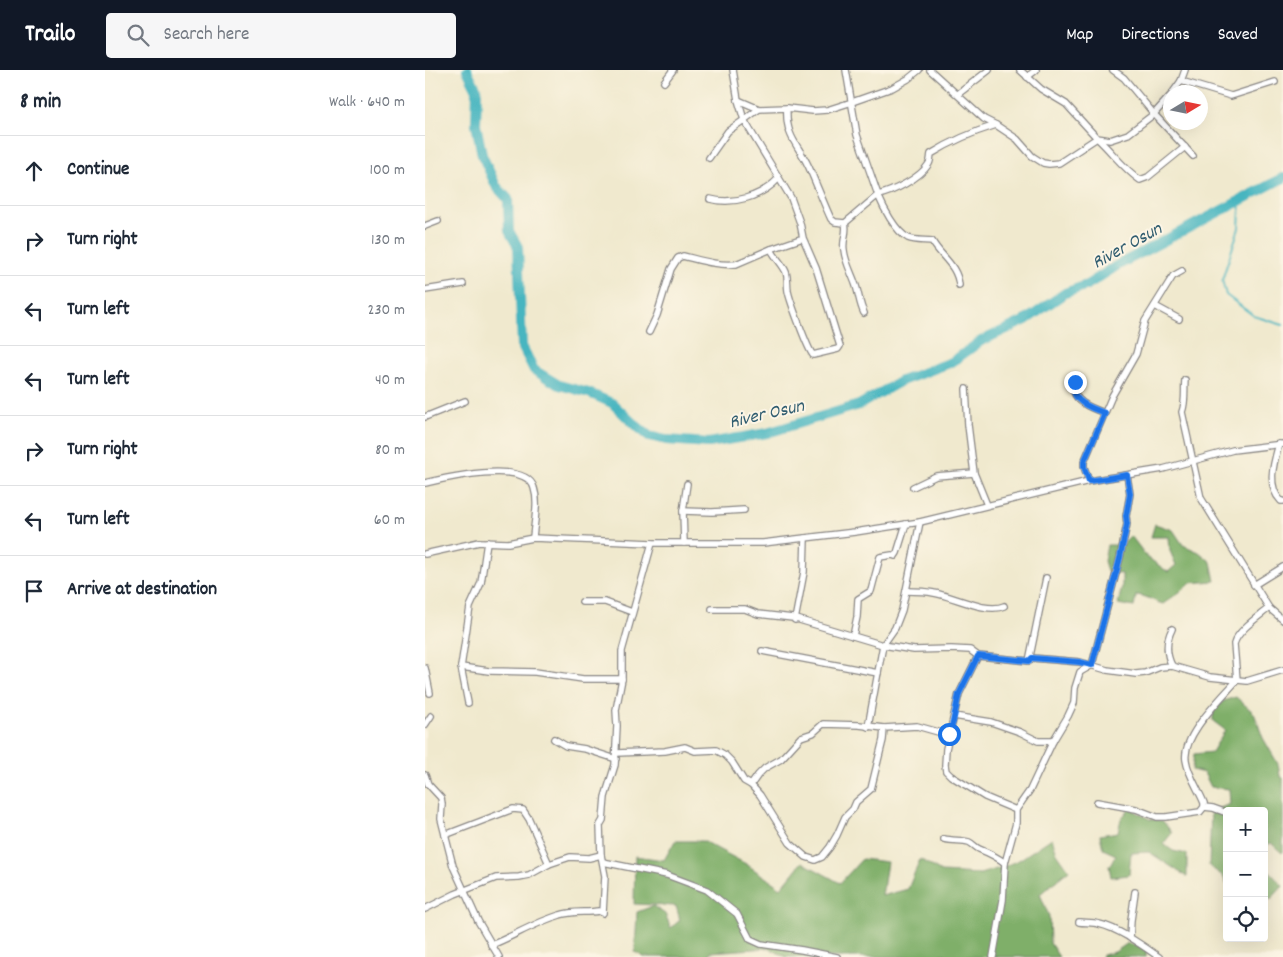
<!DOCTYPE html>
<meta charset="utf-8">
<style>
body{margin:0;font-family:Dekko,sans-serif;background:#f6f6f7;color:#1f2937}
.controls{position:absolute;right:15px;bottom:15px;display:grid;overflow:hidden;border-radius:5px;box-shadow:0 5px 20px #0002}
.controls button{width:45px;height:45px;display:grid;place-items:center;padding:0;border:0;border-bottom:1px solid #e0e1e3;background:#fff;color:#1f2937;font:25px sans-serif}
.compass{position:absolute;left:738px;top:15px;width:45px;height:45px;border-radius:50%;background:#fff;box-shadow:0 5px 20px #0002;rotate:80deg}
.stop{position:absolute;width:15px;height:15px;margin:-11px;border:4px solid #1a73e8;border-radius:50%;background:#fff}
.stop.end{background:#1a73e8;border-color:#fff;box-shadow:0 1px 5px #0008}
.list{margin:0;padding:0;list-style:none}
h2{display:flex;justify-content:space-between;align-items:center;height:65px;margin:0;padding:0 20px;font-size:21px}
h2 small{font-size:16px;font-weight:400;color:#747a83}
.list li{display:grid;grid-template-columns:32px 1fr auto;gap:15px;align-items:center;box-sizing:border-box;height:70px;padding:0 20px;border-top:1px solid #e0e1e3}
.list b{display:block;font-size:19px;white-space:nowrap}
.list em{font-size:16px;font-style:normal;color:#747a83}
.icon{flex:none;width:28px;height:28px;fill:none;stroke:currentColor;stroke-width:2;stroke-linecap:round;stroke-linejoin:round}
.map{position:relative;flex:none;width:858px;height:887px;overflow:hidden}
header{display:flex;align-items:center;gap:30px;box-sizing:border-box;height:70px;padding:0 25px;background:#111827;color:#fff}
header strong{font-size:24px}
nav{display:flex;gap:28px;margin-inline-start:auto;font-size:18px}
.search{width:350px;height:45px;background:#f6f6f7;display:flex;align-items:center;gap:12px;box-sizing:border-box;padding:0 18px;border-radius:5px;color:#747a83;font-size:19px}
main{display:flex}
aside{flex:1;background:#fff}
.map>svg:first-child{display:block}
.forest{fill:#7faf69;stroke:#506852}
.lines{fill:none;stroke-linecap:round;stroke-linejoin:round}
.stream{stroke:#46b5c0;stroke-width:2}
.river{stroke:#46b5c0;stroke-width:10}
.minor-casing{stroke:#898684;stroke-width:8}
.minor{stroke:#fff;stroke-width:5.5}
.route{stroke:#1a73e8;stroke-width:6}
.labels{text-anchor:middle;stroke-width:4;stroke-linejoin:round;paint-order:stroke}
.water-label{font-size:19px;font-style:italic;fill:#305d70;stroke:#fcf5e5}
</style>
<header>
<strong>Trailo</strong>
<div class="search"><svg class="icon" aria-label="search" viewBox="0 0 24 24"><circle cx="10" cy="10" r="6"/><path d="M15 15l6 6"/></svg>Search here</div>
<nav><a>Map</a><a>Directions</a><a>Saved</a></nav>
</header>
<main>
<aside>
<h2>8 min<small>Walk · 640 m</small></h2>
<ul class="list">
<li><svg class="icon" aria-label="ahead" viewBox="0 0 24 24"><path d="M12 20V5M6 11l6-6 6 6"/></svg><div><b>Continue</b></div><em>100 m</em></li>
<li><svg class="icon" aria-label="right" viewBox="0 0 24 24"><path d="M7 20v-9h11M14 6l5 5-5 5"/></svg><div><b>Turn right</b></div><em>130 m</em></li>
<li><svg class="icon" aria-label="left" viewBox="0 0 24 24"><path d="M17 20v-9H6M10 6l-5 5 5 5"/></svg><div><b>Turn left</b></div><em>230 m</em></li>
<li><svg class="icon" aria-label="left" viewBox="0 0 24 24"><path d="M17 20v-9H6M10 6l-5 5 5 5"/></svg><div><b>Turn left</b></div><em>40 m</em></li>
<li><svg class="icon" aria-label="right" viewBox="0 0 24 24"><path d="M7 20v-9h11M14 6l5 5-5 5"/></svg><div><b>Turn right</b></div><em>80 m</em></li>
<li><svg class="icon" aria-label="left" viewBox="0 0 24 24"><path d="M17 20v-9H6M10 6l-5 5 5 5"/></svg><div><b>Turn left</b></div><em>60 m</em></li>
<li><svg class="icon" aria-label="arrive" viewBox="0 0 24 24"><path d="M6 21V4h12l-3 4 3 4H6"/></svg><div><b>Arrive at destination</b></div></li>
</ul>
</aside>
<div class="map">
<svg width="858" height="887" viewBox="0 0 858 887">
<rect width="100%" height="100%" fill="#fcf5e5"/>
<filter id="ink" filterUnits="userSpaceOnUse"><feTurbulence type="fractalNoise" baseFrequency=".02" numOctaves="2"/><feDisplacementMap in="SourceGraphic" scale="10" xChannelSelector="R" yChannelSelector="G"/><feConvolveMatrix kernelMatrix="1 2 1 2 8 2 1 2 1" color-interpolation-filters="sRGB"/></filter>
<filter id="wash" filterUnits="userSpaceOnUse"><feTurbulence type="fractalNoise" baseFrequency=".0096" numOctaves="4" result="noise"/><feDisplacementMap in="SourceGraphic" scale="20" xChannelSelector="R" yChannelSelector="G"/><feGaussianBlur stdDeviation="1.12" result="paint"/><feColorMatrix in="noise" values="0 0 0 0 0 0 0 0 0 0 0 0 0 0 0 0 0 1.4 0 .05"/><feComposite in="paint" operator="in"/></filter>
<g filter="url(#wash)">
<rect width="100%" height="100%" fill="#f0e9ce"/>
<g class="forest">
<path d="M 730,454 L 748,460 L 758,475 L 774,482 L 786,492 L 790,511 L 765,513 L 756,521 L 738,534 C 727,531 723,526 711,525 L 709,537 L 693,534 L 697,516 L 697,504 L 682,501 L 679,491 L 682,475 L 697,475 L 706,466 L 722,487 L 743,502 L 751,495 L 745,481 L 744,467 L 726,467 Z"/>
<polygon points="811,627 829,643 838,668 853,694 855,706 858,708 858,782 857,783 846,773 839,776 839,741 802,741 802,815 798,806 784,796 786,742 805,734 804,719 786,717 779,703 767,700 769,684 787,682 800,660 788,651 788,641 798,631"/>
<polygon points="705,738 724,749 738,751 747,763 738,774 748,781 762,784 762,807 724,782 706,783 704,805 686,807 684,796 691,785 678,779 675,765 693,762 696,749"/>
<polygon points="627,768 632,783 644,800 615,824 624,846 625,873 634,887 521,887 520,884 507,887 361,887 344,878 285,882 283,887 219,887 210,882 212,842 228,836 240,844 246,858 255,850 251,836 209,834 210,786 239,790 250,771 278,771 321,794 356,818 377,792 415,813 437,789 462,792 457,826 483,819 495,789 516,802 555,804 575,798 594,790"/>
<polygon points="839,796 858,816 847,828 839,830"/>
<polygon points="703,873 722,878 721,887 676,887 677,885 690,882"/>
</g>
<g class="lines">
<polyline class="stream" points="813,132 815,139 814,158 797,210 801,225 829,246 858,255"/>
<polyline class="river" points="42,0 52,20 51,54 57,85 71,116 83,129 84,161 93,177 97,276 109,300 134,315 164,323 187,333 208,353 224,366 241,370 284,373 342,363 434,335 476,311 527,292 556,271 601,250 640,223 662,215 693,195 858,108"/>
</g>
</g>
<g filter="url(#ink)">
<g class="lines">
<defs>
<g id="minor">
<polyline points="308,0 313,30 319,50 334,39 362,38 388,41 402,40 427,32 467,18 483,9 494,0"/>
<path d="M 421,0 L 432,65 L 453,125 C 467,122 495,108 503,95 C 506,92 505,88 506,84 C 527,71 548,62 571,55"/>
<path d="M 505,0 L 559,49 L 571,55 L 592,69 L 607,86 L 618,93 L 624,94 L 634,93 L 672,68 C 687,82 698,98 715,110 L 723,107 L 760,77"/>
<polyline points="595,0 616,19 641,34 672,68 685,70 703,64 729,44 746,25"/>
<polyline points="688,0 699,8 729,44 768,86"/>
<polyline points="602,7 611,0"/>
<polyline points="756,11 806,26 850,12"/>
<polyline points="239,12 248,0"/>
<polyline points="748,22 756,11 760,0"/>
<polyline points="533,24 564,0"/>
<polyline points="313,30 334,39"/>
<path d="M 362,38 C 360,70 376,76 386,102 C 393,118 399,134 406,149 L 410,152 L 420,153 C 423,162 417,170 419,180 C 420,191 426,202 430,213 C 434,223 434,233 439,243"/>
<path d="M 284,88 L 303,61 L 319,50 L 366,128 L 375,153 L 378,168 L 346,179 C 350,188 357,193 361,202 C 363,208 362,214 363,221 C 365,231 383,280 388,285 L 413,279 L 415,276 L 391,198 L 378,168"/>
<path d="M 285,129 C 308,135 336,127 353,109"/>
<path d="M 420,153 L 453,125 C 458,137 470,161 483,168 C 490,171 500,170 507,171 C 516,187 532,195 534,215"/>
<polyline points="0,156 13,151"/>
<polyline points="0,220 38,214"/>
<polyline points="730,236 754,249"/>
<path d="M 224,262 L 232,245 L 246,199 L 253,188 L 258,186 C 275,190 293,196 311,194 L 346,179"/>
<path d="M 760,310 C 759,320 761,332 757,342 L 776,428 L 844,538 L 858,550"/>
<path d="M 651,312 C 642,330 668,339 680,343"/>
<polyline points="541,319 543,355 549,403 562,435"/>
<polyline points="0,347 40,331"/>
<path d="M 854,374 C 849,392 841,416 856,431 L 858,431"/>
<polyline points="664,411 659,397 659,392 687,326 711,284 720,251 748,206 757,201"/>
<path d="M 0,413 C 21,408 101,389 109,418 C 114,433 109,452 108,468"/>
<polyline points="488,417 511,406 549,403"/>
<polyline points="258,441 287,442 319,440"/>
<polyline points="259,473 258,441 262,414"/>
<polyline points="0,484 54,472 83,473 108,468 227,473 338,473 430,462 495,452 664,411 738,399 808,380 858,374"/>
<polyline points="829,515 858,497"/>
<path d="M 481,521 C 490,521 500,521 509,523 C 528,526 562,544 579,536"/>
<polyline points="157,532 180,532 207,542"/>
<polyline points="287,539 320,539 333,544 368,548 458,575 489,580 526,579 545,580 553,586 604,591 607,588 655,592 682,600 711,604 720,603 735,597 747,596 785,607 822,611 858,600"/>
<polyline points="370,550 379,502 380,468"/>
<polyline points="428,566 432,547 433,529 446,521 455,487 467,485 470,486 472,483 481,454"/>
<polyline points="337,581 453,603"/>
<polyline points="553,586 534,624 521,679 520,695 521,701 526,706 560,727 591,740"/>
<polyline points="604,591 621,508"/>
<path d="M 747,596 C 741,584 741,571 747,559"/>
<polyline points="36,597 64,601 110,602 158,609 197,609"/>
<polyline points="0,598 5,623"/>
<polyline points="43,633 36,597 45,537 56,513 62,472"/>
<polyline points="529,646 566,652 595,662 613,671 628,671"/>
<polyline points="0,655 6,646"/>
<polyline points="443,657 458,575 470,558 477,540 495,452"/>
<polyline points="129,669 141,676 160,679 191,689"/>
<polyline points="192,683 240,681 260,677 270,681 291,680 300,685 307,692 319,711 326,715 335,725 365,773 381,787 390,790 397,787 405,777 412,765 420,747 428,739 431,732 446,719 458,670 459,658"/>
<polyline points="0,705 3,714 16,728 17,734 16,749 28,796 53,851 74,887"/>
<polyline points="326,715 333,705 340,698 356,689 376,667 388,663 398,654 434,655 459,658 492,656 524,665"/>
<path d="M 672,732 L 711,739 L 732,747 L 741,747 L 775,742 L 779,737 L 779,733 C 774,720 763,705 761,690 C 757,665 797,628 812,610 L 809,574 C 813,560 833,547 844,538"/>
<polyline points="779,737 788,738 802,743"/>
<polyline points="20,765 88,739 98,740 104,749 124,794"/>
<path d="M 519,769 C 528,771 537,770 544,772 C 548,774 550,777 554,779 C 564,783 571,786 580,793"/>
<polyline points="178,792 242,805 282,820 312,844 325,869 336,874 377,880 412,887"/>
<polyline points="0,839 30,824 71,808 94,807 104,805 124,794 145,787 164,788 176,785"/>
<path d="M 654,852 C 660,853 667,852 674,854 C 693,858 718,876 734,887"/>
<polyline points="705,868 706,850 710,822"/>
<path d="M 66,875 C 89,866 111,852 135,845 C 147,841 161,843 174,841 L 178,843 L 180,806 L 176,785 L 175,755 L 178,750 L 180,727 L 190,695 L 192,656 L 191,640 L 197,609 L 197,581 L 227,473"/>
<polyline points="568,887 578,830 580,793 591,753 591,740 605,720 628,671 643,646 649,633 650,618 655,602 667,595 695,488 702,454 701,446 705,424 702,405"/>
</g>
</defs>
<use href="#minor" class="minor-casing"/>
<use href="#minor" class="minor"/>
</g>
</g>
<g class="lines" filter="url(#ink)">
<path class="route" d="M 524,664 L 528,652 L 534,624 L 553,586 L 604,591 L 607,588 L 654,592 L 667,595 L 695,488 L 702,454 L 701,446 L 705,424 L 702,405 L 664,411 L 659,397 L 659,392 L 680,343 C 668,339 642,330 650,312"/>
</g>
<g class="labels">
<g class="water-label">
<text transform="translate(701 174) rotate(-29)" y="7">River Osun</text>
<text transform="translate(341 342) rotate(-13)" y="7">River Osun</text>
</g>
</g>
</svg>
<div class="controls">
<button>+</button>
<button>−</button>
<button><svg class="icon" aria-label="locate" viewBox="0 0 24 24"><circle cx="12" cy="12" r="6"/><path d="M12 2v4M12 18v4M2 12h4M18 12h4"/></svg></button>
</div>
<svg class="compass" viewBox="-18 -18 36 36"><path d="M0-13l5 13h-10z" fill="#e53935"/><path d="M0 13l5-13h-10z" fill="#747a83"/></svg>
<div class="stop" style="left:524px;top:664px"></div>
<div class="stop end" style="left:650px;top:312px"></div>
</div>
</main>
